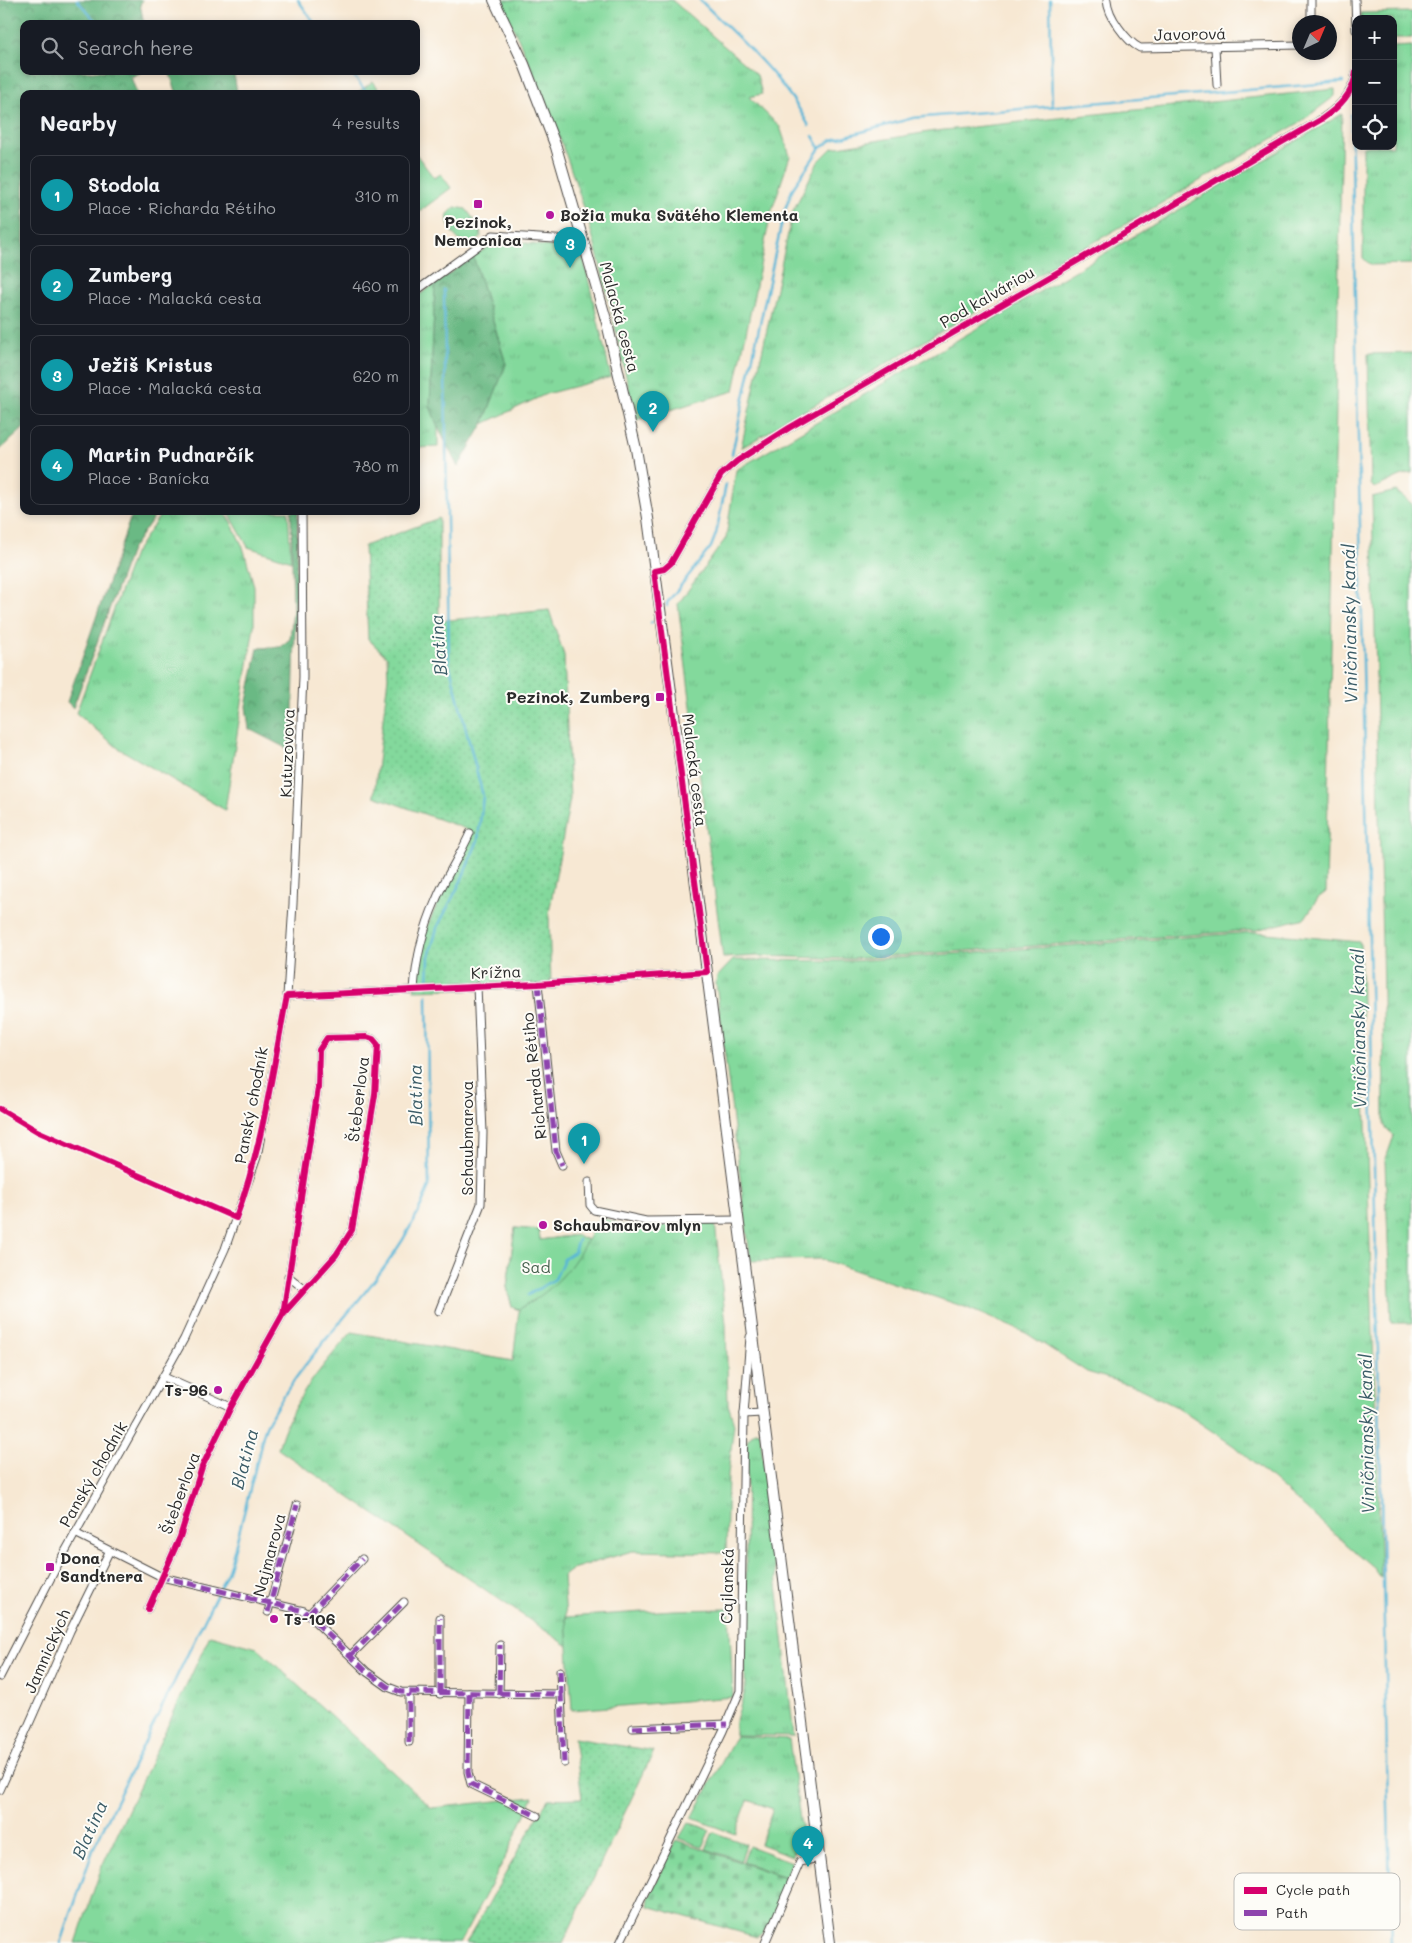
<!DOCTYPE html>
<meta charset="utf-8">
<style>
body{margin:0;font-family:Mali,sans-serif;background:#242831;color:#f1f3f6}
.controls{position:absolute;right:15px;top:15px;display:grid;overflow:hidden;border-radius:10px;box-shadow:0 2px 8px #0003}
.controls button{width:45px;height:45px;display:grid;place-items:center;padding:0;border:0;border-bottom:1px solid #363941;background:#171b24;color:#f1f3f6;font:25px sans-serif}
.compass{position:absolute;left:1292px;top:15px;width:45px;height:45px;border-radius:50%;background:#171b24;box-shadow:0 2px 8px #0003;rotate:44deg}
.you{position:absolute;left:880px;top:936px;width:18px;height:18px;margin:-12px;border:4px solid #fff;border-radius:50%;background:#1a73e8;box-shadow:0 0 0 8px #1a73e833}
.badge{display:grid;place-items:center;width:32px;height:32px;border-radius:50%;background:#d93025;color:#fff;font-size:16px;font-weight:700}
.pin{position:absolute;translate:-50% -41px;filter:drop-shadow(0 1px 2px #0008)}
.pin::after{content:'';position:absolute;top:26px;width:18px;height:15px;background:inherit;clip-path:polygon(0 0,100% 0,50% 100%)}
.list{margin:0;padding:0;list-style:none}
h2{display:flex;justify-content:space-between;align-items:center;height:65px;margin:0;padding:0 20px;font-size:21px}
h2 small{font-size:16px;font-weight:400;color:#9ea1a6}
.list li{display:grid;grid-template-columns:32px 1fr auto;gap:15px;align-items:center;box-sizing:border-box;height:80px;margin:0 10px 10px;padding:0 10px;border:1px solid #363941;border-radius:10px}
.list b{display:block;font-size:19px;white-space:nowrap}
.list p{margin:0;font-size:16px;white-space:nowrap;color:#9ea1a6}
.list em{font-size:16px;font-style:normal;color:#9ea1a6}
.icon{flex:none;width:28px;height:28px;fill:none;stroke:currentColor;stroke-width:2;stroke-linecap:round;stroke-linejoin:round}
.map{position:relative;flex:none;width:1412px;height:1943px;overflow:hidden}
.search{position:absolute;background:#171b24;box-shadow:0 2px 8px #0003;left:20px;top:20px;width:400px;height:55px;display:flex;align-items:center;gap:12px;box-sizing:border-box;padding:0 18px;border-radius:10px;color:#9ea1a6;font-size:19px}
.panel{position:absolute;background:#171b24;box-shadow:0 2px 8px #0003;left:20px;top:90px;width:400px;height:425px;border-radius:10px}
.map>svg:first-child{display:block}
.grass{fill:url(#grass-tufts);stroke:#578264}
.forest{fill:url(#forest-crowns);stroke:#4a7258}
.cemetery{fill:url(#cemetery-stones);stroke:#578264}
.park{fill:#83d99c;stroke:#578264}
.garden{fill:url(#garden-dots);stroke:#578264}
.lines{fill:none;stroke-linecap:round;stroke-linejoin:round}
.stream{stroke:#59b6d7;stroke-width:2.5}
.minor-casing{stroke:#4a4744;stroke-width:9}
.secondary-casing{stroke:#4a4744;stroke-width:12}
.minor{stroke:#fff;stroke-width:7}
.secondary{stroke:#fff;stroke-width:10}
.quiet{stroke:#8e44ad;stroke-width:5;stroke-dasharray:10 5;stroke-linecap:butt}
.cycleway-casing{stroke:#fdfcf7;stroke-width:9}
.cycleway{stroke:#d6006c;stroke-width:6}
.poi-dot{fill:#b5179e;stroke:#fdfcf7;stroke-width:2}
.labels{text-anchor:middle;stroke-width:4;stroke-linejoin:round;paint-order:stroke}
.street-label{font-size:16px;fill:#2b2b2b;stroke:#fdfcf7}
.poi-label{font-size:16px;font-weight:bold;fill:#2b2b2b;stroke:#fdfcf7;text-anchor:start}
.park-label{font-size:16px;fill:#455f4d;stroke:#fdfcf7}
.water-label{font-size:18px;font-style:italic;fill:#3b5c67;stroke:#fdfcf7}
.key{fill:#fdfcf7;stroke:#bebdba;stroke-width:1}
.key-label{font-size:14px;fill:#2b2b2b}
</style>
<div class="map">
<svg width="1412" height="1943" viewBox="0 0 1412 1943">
<defs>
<pattern id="grass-tufts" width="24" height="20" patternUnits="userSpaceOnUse" patternTransform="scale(1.25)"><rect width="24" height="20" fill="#83d99c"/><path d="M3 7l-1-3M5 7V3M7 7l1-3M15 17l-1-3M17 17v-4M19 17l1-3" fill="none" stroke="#71ba87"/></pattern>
<pattern id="forest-crowns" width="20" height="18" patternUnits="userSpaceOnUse" patternTransform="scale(1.25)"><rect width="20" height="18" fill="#6ab984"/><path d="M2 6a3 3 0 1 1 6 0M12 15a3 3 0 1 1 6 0" fill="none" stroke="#57976c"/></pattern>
<pattern id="cemetery-stones" width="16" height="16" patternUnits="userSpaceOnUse" patternTransform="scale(1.25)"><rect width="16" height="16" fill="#83d99c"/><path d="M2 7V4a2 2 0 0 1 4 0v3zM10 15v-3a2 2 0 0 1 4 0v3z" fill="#71ba87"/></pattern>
<pattern id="garden-dots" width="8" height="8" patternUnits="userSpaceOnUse" patternTransform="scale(1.25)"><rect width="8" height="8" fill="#83d99c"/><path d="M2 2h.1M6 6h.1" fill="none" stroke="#71ba87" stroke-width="1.8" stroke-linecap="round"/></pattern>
</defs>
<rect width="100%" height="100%" fill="#fdfcf7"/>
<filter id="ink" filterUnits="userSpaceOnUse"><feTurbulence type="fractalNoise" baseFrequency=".02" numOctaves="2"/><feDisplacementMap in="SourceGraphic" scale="10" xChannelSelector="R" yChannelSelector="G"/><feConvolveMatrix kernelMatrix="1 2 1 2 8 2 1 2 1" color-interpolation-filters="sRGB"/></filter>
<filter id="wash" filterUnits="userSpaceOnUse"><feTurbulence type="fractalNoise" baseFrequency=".0096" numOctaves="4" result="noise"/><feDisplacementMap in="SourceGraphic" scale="20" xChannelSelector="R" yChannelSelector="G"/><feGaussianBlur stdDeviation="1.12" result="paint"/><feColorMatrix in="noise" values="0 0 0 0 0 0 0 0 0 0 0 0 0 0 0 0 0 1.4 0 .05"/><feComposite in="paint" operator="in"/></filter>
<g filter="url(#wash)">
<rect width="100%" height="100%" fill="#f7e8d3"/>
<g class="grass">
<path d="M 500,0 L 672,0 L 757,75 L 762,94 L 749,97 L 780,127 L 790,156 L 771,213 L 734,391 L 636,420 C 617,340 602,256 574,178 C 553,117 528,58 500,0 Z"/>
<polygon points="1412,12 1412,38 1393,38 1393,19 1361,19 1361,13"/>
<polygon points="1412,46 1412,264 1370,265 1363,258 1363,146 1393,146 1393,47"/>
<polygon points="1335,89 1335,96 1299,123 741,448 793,211 818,162 832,148 935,131"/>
<polygon points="1342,114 1326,892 1318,898 1305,918 1256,930 852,959 758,956 723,958 678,604 726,538 736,470"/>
<path d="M 455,207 L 466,209 L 480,228 L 481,237 L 475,244 C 461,249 445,228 448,214 Z"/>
<polygon points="521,242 544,246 571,247 582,252 611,377 546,394 483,424 506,364 473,256 495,244"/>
<polygon points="435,284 430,406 438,427 438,447 416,448 416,297"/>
<path d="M 1412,353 L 1412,473 C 1402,473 1386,484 1374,488 L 1371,484 L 1368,354 Z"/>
<polygon points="1396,491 1412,504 1412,1323 1391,1323 1385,1161 1394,1136 1387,1130 1384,1124 1383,992 1372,497"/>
<polygon points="163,511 223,511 229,518 243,547 254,586 254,626 225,810 118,748 76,713 134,554"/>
<polygon points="1256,932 1360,942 1381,1578 1375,1569 1234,1446 1175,1406 1137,1387 1087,1372 1026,1333 965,1307 821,1259 751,1261 750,1257 716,983 717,977 733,960 853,961"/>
<path d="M 600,1217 L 629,1227 L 715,1223 L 726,1324 L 728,1404 L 734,1424 L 728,1475 L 726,1553 L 632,1551 L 572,1569 L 563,1576 L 568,1646 L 278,1449 C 290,1403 321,1367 352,1332 L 513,1361 L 519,1310 L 512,1307 L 507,1287 L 515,1228 L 539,1230 L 540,1240 L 577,1235 L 587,1240 Z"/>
<polygon points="755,1431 760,1432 794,1736 735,1735 735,1723 745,1691 747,1440"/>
<polygon points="210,1635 257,1648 432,1808 533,1797 504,1860 460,1943 76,1943 102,1866"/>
<polygon points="736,1736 789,1739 802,1834 792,1856 760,1844 773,1809 748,1800 735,1834 692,1818"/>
<polygon points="689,1822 710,1830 702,1847 679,1838"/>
<polygon points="713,1832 746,1844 741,1861 706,1849"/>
<polygon points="749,1846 792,1862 785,1877 743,1862"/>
</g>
<g class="forest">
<polygon points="0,0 143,0 140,4 144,24 24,24 24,71 144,71 131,77 137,94 24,94 24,428 0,450"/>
<polygon points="169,71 231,71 234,75 237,92 177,94"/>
<polygon points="473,256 506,364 483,424 458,467 438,427 430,406 435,284"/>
<polygon points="136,511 158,511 131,550 73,708 67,702 130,519"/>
<polygon points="291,511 298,511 292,751 249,729 246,706 258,648 280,647 290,639 293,610"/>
</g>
<path class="cemetery" d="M 677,1840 L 786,1878 C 779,1899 775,1925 757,1937 L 648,1906 L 649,1897 Z"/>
<g class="park">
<polygon points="373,81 382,94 356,94"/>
<polygon points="416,154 434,178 441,174 451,188 416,214"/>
<polygon points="228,511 288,511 291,561 248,547"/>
<path d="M 515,1228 L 539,1230 L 540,1240 L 577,1235 L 587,1240 C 569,1273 552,1291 519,1309 L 512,1307 L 507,1287 Z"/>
<polygon points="729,1609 733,1697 572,1710 566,1617 674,1610"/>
</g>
<g class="garden">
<polygon points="439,518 439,621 549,610 564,655 570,799 549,913 551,986 414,990 422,938 469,833 466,829 374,796 388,677 387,657 368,639 364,546"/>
<polygon points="574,1738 654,1751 563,1943 466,1943 548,1799 582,1798"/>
</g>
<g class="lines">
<g class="stream">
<polyline points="77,0 98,24"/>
<polyline points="298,0 315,24"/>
<path d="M 700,0 C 740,40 783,76 809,126"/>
<polyline points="1050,0 1052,107"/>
<polyline points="350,71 368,94"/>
<polyline points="1351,115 1391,1943"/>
<polyline points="813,136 820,148"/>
<polyline points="732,454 784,212 793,188 820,148 832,140 913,118 1343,82"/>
<polyline points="667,606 667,603 711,547 716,534 726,484"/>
<polyline points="651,623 652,622"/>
<polyline points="428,984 429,957 437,928 461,881 478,840 483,796 449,663 444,290"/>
<polyline points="560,1230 585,1223"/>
<polyline points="528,1295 555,1279 564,1259 574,1252 578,1240"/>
<path d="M 61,1943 L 94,1847 L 228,1571 C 239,1536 247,1500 256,1465 C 260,1452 261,1436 267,1424 C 312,1337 395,1281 429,1186 L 427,995"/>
</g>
</g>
</g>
<g filter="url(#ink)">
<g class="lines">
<defs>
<g id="minor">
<path d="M 1107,0 C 1108,16 1126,41 1140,48 L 1300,45"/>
<polyline points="1311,0 1311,22"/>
<polyline points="1355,0 1356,30"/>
<polyline points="1215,47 1217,85"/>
<polyline points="416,291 493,235 584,241"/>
<path d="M 654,571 L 664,569 L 671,563 L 721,475 L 737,461 L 789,428 L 1315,123 C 1334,111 1353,96 1356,72"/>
<polyline points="538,984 556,1151 562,1165"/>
<path d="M 414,990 C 416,958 423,929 436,900 C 445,877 460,856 470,833"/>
<polyline points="287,996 538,984 707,972"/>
<polyline points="589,1182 590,1205 594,1210 646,1221 738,1220"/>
<polyline points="288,1276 304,1289"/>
<polyline points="439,1311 481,1204 483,1133 477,986"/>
<polyline points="164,1377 231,1407"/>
<polyline points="744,1414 762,1413"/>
<polyline points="75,1533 162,1577 304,1611 367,1672 388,1687 401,1692 561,1694 564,1763"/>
<polyline points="148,1609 180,1537 202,1467 231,1407 283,1314 318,1088 319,1050 327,1038 367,1037 373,1039 378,1045 375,1095 352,1230 336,1255 283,1314"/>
<polyline points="268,1612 297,1505"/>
<polyline points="309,1614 362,1559"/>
<polyline points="351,1655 404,1602"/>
<polyline points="560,1671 561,1694"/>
<polyline points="0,1677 57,1566 184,1339 225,1249 257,1157 287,996 293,904 303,677 302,511"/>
<polyline points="469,1693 468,1772 471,1784 537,1816"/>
<polyline points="440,1694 440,1618"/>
<polyline points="499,1694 500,1645"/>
<polyline points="633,1728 727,1724"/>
<polyline points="409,1742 409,1694"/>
<polyline points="0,1790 70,1631 109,1552"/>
<polyline points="620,1943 723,1731 740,1691 744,1414 750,1337"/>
<polyline points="765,1943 800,1862 819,1858"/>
</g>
<polyline id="secondary" points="494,0 524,64 556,147 607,323 636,449 648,518 682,775 830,1943"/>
</defs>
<use href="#minor" class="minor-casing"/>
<use href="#secondary" class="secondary-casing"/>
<use href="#minor" class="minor"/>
<use href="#secondary" class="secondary"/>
<g class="quiet">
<polyline points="538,984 556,1151 562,1165"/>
<polyline points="163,1574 162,1577 304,1611 367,1672 388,1687 401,1692 561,1694 564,1763"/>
<polyline points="268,1612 297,1505"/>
<polyline points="309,1614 362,1559"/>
<polyline points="351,1655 404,1602"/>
<polyline points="560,1671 561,1694"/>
<polyline points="469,1693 468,1772 471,1784 537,1816"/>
<polyline points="440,1694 440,1618"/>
<polyline points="499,1694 500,1645"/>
<polyline points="633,1728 727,1724"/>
<polyline points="409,1742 409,1694"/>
</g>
<defs>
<g id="cycleway">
<path d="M 0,1109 L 37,1131 L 236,1218 C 263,1146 272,1071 287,996 L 538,984 L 707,972 L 654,571 L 664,569 L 671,563 L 721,475 L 737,461 L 789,428 L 1322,119 C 1339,107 1354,93 1356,72"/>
<polyline points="148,1609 180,1537 202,1467 231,1407 283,1314 318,1088 319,1050 327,1038 367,1037 373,1039 378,1045 375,1095 352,1230 336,1255 283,1314"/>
</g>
</defs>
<use href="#cycleway" class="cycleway-casing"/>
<use href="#cycleway" class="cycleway"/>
</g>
</g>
<g class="poi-dot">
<rect x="473" y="199" width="10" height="10" rx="2.5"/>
<circle cx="550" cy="215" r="5"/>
<rect x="655" y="692" width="10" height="10" rx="2.5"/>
<circle cx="543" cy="1225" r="5"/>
<circle cx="218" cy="1390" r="5"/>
<rect x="45" y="1562" width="10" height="10" rx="2.5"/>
<circle cx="274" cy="1619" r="5"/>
</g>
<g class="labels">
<g class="street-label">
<text transform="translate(1190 34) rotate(-1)" y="6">Javorová</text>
<text transform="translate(987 297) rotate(-30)" y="6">Pod kalváriou</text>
<text transform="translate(620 317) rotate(75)" y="6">Malacká cesta</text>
<text transform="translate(287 753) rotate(-88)" y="6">Kutuzovova</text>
<text transform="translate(695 770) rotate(83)" y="6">Malacká cesta</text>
<text transform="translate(496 972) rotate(-2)" y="6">Krížna</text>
<text transform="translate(534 1076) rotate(-96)" y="6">Richarda Rétiho</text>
<text transform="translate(358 1099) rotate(-83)" y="6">Šteberlova</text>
<text transform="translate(251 1105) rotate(-79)" y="6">Panský chodník</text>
<text transform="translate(467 1138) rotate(-90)" y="6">Schaubmarova</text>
<text transform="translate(93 1474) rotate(-60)" y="6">Panský chodník</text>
<text transform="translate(180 1493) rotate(-70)" y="6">Šteberlova</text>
<text transform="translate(269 1555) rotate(-75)" y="6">Najmarova</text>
<text transform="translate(727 1586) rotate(-89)" y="6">Cajlanská</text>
<text transform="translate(47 1651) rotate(-66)" y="6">Jamnických</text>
</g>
<g class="poi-label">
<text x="560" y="221">Božia muka Svätého Klementa</text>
<text x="478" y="228" text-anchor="middle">Pezinok,<tspan x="478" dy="18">Nemocnica</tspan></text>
<text x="650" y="703" text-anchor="end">Pezinok, Zumberg</text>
<text x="553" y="1231">Schaubmarov mlyn</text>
<text x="208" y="1396" text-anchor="end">Ts-96</text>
<text x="60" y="1564">Dona<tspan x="60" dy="18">Sandtnera</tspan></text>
<text x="284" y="1625">Ts-106</text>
</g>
<g class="park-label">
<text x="536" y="1273">Sad</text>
</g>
<g class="water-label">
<text transform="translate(1350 624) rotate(-91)" y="6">Viničniansky kanál</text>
<text transform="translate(439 645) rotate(-94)" y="6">Blatina</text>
<text transform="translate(1359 1029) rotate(-91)" y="6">Viničniansky kanál</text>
<text transform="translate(416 1095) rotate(-91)" y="6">Blatina</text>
<text transform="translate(1367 1434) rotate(-91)" y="6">Viničniansky kanál</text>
<text transform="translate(245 1459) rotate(-75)" y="6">Blatina</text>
<text transform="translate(90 1830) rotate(-66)" y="6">Blatina</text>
</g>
</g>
<rect x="1234" y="1873" width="166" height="57" rx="8" class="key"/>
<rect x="1244" y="1887" width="23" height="7" fill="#d6006c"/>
<rect x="1244" y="1910" width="23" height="6" fill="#8e44ad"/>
<g class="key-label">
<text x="1276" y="1895">Cycle path</text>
<text x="1276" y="1918">Path</text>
</g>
</svg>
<div class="controls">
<button>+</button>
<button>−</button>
<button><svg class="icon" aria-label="locate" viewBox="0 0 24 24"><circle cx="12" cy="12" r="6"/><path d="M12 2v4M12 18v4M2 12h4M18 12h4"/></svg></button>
</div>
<svg class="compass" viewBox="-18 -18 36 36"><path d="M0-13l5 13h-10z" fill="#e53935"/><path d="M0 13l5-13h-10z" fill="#9ea1a6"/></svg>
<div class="you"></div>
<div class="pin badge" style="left:584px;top:1164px;background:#0f9aa8">1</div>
<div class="pin badge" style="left:653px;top:432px;background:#0f9aa8">2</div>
<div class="pin badge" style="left:570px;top:268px;background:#0f9aa8">3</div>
<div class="pin badge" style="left:808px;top:1867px;background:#0f9aa8">4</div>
<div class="search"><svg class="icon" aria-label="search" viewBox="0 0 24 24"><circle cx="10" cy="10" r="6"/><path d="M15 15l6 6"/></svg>Search here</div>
<section class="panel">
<h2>Nearby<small>4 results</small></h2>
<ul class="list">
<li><span class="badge" style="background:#0f9aa8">1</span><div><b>Stodola</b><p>Place · Richarda Rétiho</p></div><em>310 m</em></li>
<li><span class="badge" style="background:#0f9aa8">2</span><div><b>Zumberg</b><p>Place · Malacká cesta</p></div><em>460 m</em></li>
<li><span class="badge" style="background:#0f9aa8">3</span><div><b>Ježiš Kristus</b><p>Place · Malacká cesta</p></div><em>620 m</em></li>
<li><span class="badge" style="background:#0f9aa8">4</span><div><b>Martin Pudnarčík</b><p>Place · Banícka</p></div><em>780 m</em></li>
</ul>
</section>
</div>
